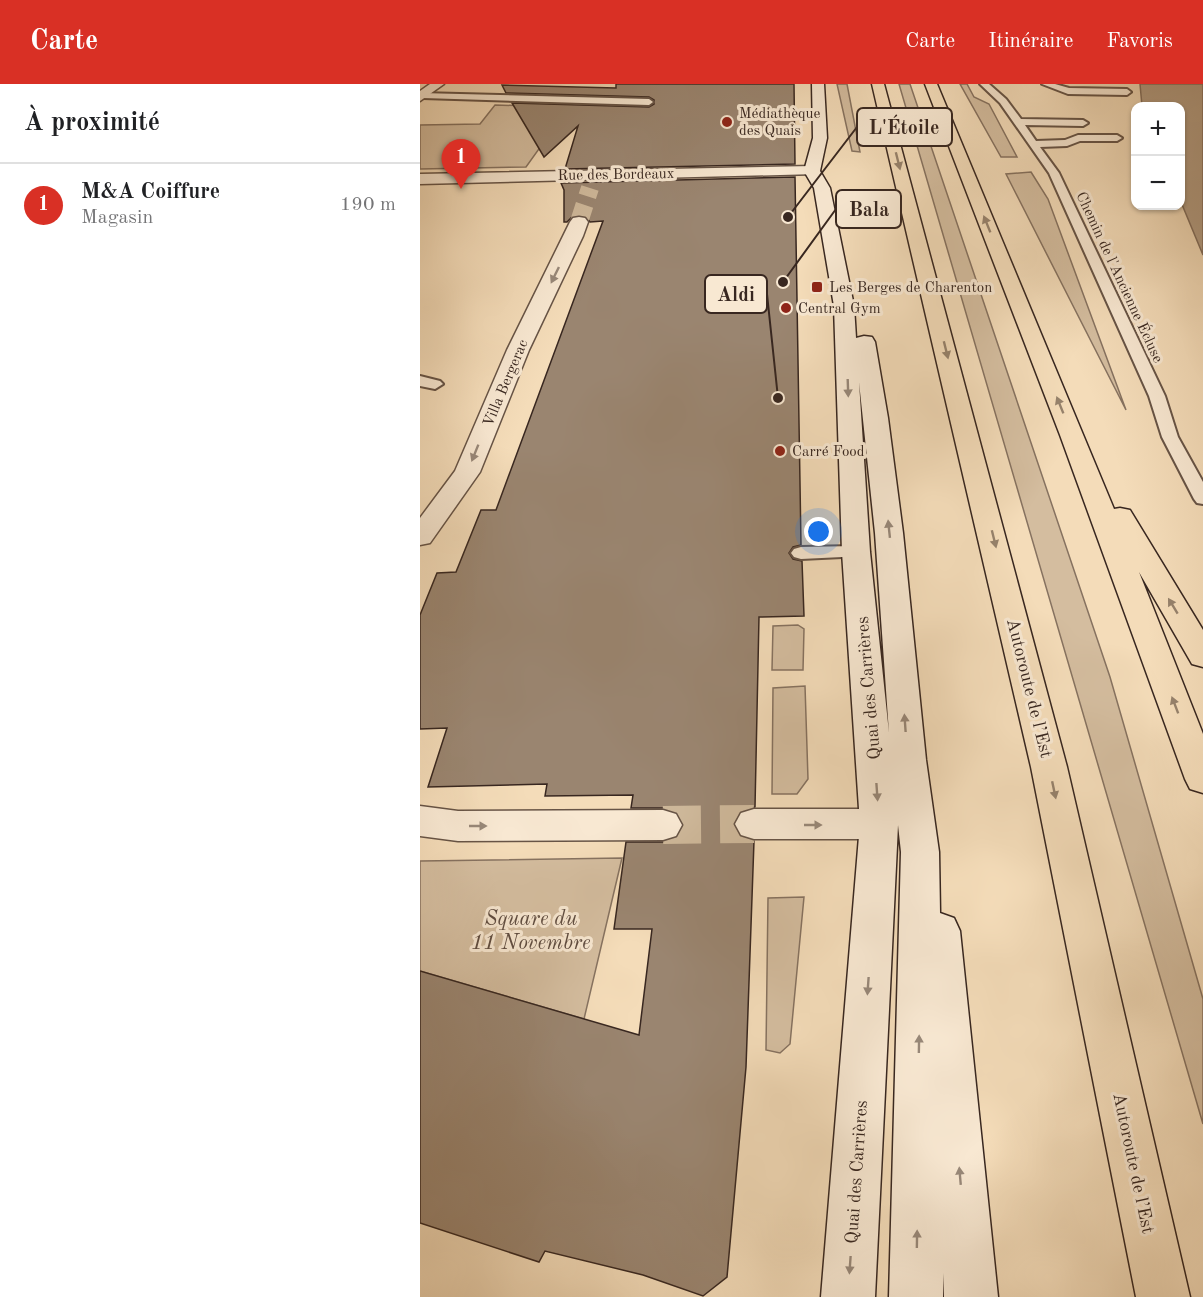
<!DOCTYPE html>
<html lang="fr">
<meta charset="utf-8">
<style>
body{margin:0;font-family:"Old Standard TT",serif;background:#f2f2f2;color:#202124}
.controls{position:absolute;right:18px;top:18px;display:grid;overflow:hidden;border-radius:12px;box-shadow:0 2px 4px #0004}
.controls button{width:54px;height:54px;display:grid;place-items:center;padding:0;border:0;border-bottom:2px solid #e0e0e0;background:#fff;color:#202124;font:30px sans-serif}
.you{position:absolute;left:399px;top:448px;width:21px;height:21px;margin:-15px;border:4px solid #fff;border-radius:50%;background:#1a73e8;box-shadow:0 0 0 9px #1a73e833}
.badge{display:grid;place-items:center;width:39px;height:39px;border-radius:50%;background:#d93025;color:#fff;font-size:20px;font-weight:700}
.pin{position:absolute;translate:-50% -50px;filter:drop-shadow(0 2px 3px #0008)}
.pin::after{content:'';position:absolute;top:32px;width:21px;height:18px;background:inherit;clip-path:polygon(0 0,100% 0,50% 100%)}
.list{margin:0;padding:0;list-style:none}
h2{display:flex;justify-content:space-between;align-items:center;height:78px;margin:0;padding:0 24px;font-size:26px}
h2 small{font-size:20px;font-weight:400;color:#757577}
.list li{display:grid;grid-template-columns:39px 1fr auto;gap:18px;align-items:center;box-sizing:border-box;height:84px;padding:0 24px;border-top:2px solid #e0e0e0}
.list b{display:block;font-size:22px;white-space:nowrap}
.list p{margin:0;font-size:20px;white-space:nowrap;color:#757577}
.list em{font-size:20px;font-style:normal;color:#757577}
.map{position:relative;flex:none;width:783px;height:1213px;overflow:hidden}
header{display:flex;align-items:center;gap:36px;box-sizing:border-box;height:84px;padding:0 30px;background:#d93025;color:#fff}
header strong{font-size:28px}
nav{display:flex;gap:33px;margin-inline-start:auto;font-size:21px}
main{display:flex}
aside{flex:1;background:#fff}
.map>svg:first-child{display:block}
.green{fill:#d4bd9f;stroke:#867260;stroke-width:1.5}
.water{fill:#b49e85;stroke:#826e5d;stroke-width:1.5}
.building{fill:#9a8570;stroke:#382720;stroke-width:1.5}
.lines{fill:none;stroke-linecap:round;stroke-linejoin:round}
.street-tunnel-far1{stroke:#ceb89a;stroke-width:18;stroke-dasharray:18 9;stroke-linecap:butt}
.street-tunnel{stroke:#ceb89a;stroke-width:38;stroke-dasharray:38 19;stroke-linecap:butt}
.lane-casing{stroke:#675446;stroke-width:4}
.street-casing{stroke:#675446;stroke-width:3}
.secondary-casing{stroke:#382720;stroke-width:3}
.highway-casing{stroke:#382720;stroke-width:3}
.lane{fill:#f8e8d2;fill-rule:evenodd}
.street{fill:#f8e8d2;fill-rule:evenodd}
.secondary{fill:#f8e8d2;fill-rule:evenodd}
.highway{fill:#f4dcb9;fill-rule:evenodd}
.oneway{fill:#96826c}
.oneway2{fill:#988879}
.poi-dot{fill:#8f2418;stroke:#f8e8d2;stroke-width:2}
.labels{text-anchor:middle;stroke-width:6;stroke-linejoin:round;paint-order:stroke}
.far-poi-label{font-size:15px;fill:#382720;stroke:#f8e8d2;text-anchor:start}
.far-street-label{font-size:15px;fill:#382720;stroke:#f8e8d2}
.street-label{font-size:18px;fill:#382720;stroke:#f8e8d2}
.near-park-label{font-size:21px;font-style:italic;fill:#5f4c40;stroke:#f8e8d2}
.leader{fill:none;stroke:#382720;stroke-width:2}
.callout-dot{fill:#382720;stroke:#f8e8d2;stroke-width:2}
.callout{fill:#f8e8d2;stroke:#382720;stroke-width:2}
.callout-label{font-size:20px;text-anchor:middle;font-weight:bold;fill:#382720}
</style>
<header>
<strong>Carte</strong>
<nav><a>Carte</a><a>Itinéraire</a><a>Favoris</a></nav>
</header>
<main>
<aside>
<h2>À proximité<small></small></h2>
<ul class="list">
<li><span class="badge">1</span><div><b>M&amp;A Coiffure</b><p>Magasin</p></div><em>190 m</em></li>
</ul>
</aside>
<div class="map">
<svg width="783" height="1213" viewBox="0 0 783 1213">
<rect width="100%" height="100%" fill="#f4dcb9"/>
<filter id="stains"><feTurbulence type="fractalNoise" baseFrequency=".00333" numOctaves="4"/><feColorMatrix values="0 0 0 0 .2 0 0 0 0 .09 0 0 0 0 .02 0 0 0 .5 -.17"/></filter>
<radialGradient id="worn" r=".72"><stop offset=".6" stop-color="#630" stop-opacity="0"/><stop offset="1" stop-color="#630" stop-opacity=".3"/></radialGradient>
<g class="green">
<polygon points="417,0 427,0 440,68 432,67"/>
<polygon points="479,0 490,0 690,593 783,915 783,1040"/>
<polygon points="540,0 547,0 554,13 569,20 597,73 581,73"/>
<polygon points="75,21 149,23 106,83 0,85 0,41 60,40"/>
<polygon points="611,88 628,115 706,326 586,90"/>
<polygon points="378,541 384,545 383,586 352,586 353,542"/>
<polygon points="385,602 388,695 377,710 352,710 353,604"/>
<polygon points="202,774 164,935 0,887 0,777"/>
<polygon points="384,813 370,960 360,969 346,966 348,814"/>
</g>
<polygon class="water" points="720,0 783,0 783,171 761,118 760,22 722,22"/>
<g class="building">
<polygon points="196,0 374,0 375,80 145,85 158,42 124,73 92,19 229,23 234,20 234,16 229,13 86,9 82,1 196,4"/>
<polygon points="375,93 381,461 373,463 369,469 373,475 382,477 384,532 339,533 335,723 320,727 313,739 319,752 334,757 326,983 307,1193 283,1212 223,1191 125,1167 119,1178 0,1139 0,887 219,951 232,845 194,845 206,758 244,758 257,754 264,742 257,728 243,724 211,724 213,711 125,712 127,700 8,703 27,644 0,645 0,531 17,489 36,488 61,426 76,426 183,137 170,138 165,132 159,131 153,132 147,138 144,138 144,106 141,99"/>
</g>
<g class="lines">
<polyline class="street-tunnel-far1" points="159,138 170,104"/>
<polyline class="street-tunnel" points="243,741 334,740"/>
<defs>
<g id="lane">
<polygon points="560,0 569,0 586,15 601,35 663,36 668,39 663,42 605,41 616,57 645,56 658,51 697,51 702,54 697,57 660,57 647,62 620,63 639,89 745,312 758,353 783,398 783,420 777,419 774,415 742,353 729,312 629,89 580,19"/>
<polygon points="622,0 635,0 649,4 707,5 711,8 707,11 648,10"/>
<polygon points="0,9 229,15 233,18 229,21 3,14 0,13"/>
<polygon points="0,292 20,297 23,300 15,305 0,302"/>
<polygon points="436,462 443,464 446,468 443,472 381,475 374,473 371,469 374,465 381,463"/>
</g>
<g id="street">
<polygon points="10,0 24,0 0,17 0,7"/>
<polygon points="392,82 400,87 397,90 0,100 0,90"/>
<polygon points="159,133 165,134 168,138 163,152 109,266 60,388 10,459 0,461 0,434 35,387 87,266 150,138 153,134"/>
<polygon points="0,722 38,727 243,726 256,730 262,741 256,752 243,756 38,757 0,752"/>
<polygon points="334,725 459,725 472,729 478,740 472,751 459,755 334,755 321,751 315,740 321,729"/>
</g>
<path id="secondary" d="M 392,0 L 404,0 L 407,54 L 400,87 L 410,104 L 434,222 L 436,254 L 444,252 L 452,253 L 455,258 L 468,334 L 483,449 L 506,676 L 519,768 L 520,829 L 534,834 L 540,847 L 578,1213 L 524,1213 L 523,1189 L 523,1213 L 469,1213 L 481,768 L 478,741 L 455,1213 L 401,1213 L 440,740 L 422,468 L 414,222 L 394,104 L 384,87 L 393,54 ZM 439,298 L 455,449 L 469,649 L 450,468 Z"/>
<g id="highway">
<polygon points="452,0 464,0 647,683 770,1213 716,1213 611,683"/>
<polygon points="505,0 517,0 694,425 700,424 710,426 783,546 783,583 772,580 719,488 783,650 783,709 770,705 765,695 640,351"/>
</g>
</defs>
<use href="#lane" class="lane-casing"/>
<use href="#street" class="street-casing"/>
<use href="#secondary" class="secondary-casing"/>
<use href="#highway" class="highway-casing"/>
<use href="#lane" class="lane"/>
<use href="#street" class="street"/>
<use href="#secondary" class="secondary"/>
<use href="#highway" class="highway"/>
</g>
<defs><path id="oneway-solid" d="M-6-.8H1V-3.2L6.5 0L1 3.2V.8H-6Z" transform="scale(1.5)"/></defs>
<g class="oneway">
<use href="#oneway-solid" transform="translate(478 77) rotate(76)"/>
<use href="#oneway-solid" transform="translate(567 140) rotate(-112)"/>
<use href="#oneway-solid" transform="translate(526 266) rotate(76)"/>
<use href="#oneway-solid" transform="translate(640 321) rotate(-112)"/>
<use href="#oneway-solid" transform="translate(574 455) rotate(76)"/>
<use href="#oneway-solid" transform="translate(753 522) rotate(-121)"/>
<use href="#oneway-solid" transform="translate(755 621) rotate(-111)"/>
<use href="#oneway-solid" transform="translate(634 706) rotate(78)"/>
</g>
<g class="oneway2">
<use href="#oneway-solid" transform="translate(135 191) rotate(116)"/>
<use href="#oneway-solid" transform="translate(428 304) rotate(88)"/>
<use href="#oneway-solid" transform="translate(55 369) rotate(112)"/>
<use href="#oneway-solid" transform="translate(469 445) rotate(-96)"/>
<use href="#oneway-solid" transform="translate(485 639) rotate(-94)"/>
<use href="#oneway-solid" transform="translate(457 708) rotate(86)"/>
<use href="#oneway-solid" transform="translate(393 741)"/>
<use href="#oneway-solid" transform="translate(58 742)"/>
<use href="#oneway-solid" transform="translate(448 902) rotate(94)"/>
<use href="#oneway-solid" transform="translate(499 960) rotate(-89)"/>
<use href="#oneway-solid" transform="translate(540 1092) rotate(-95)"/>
<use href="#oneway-solid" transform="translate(497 1155) rotate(-89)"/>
<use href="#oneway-solid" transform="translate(430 1181) rotate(94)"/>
</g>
<g class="poi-dot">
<circle cx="307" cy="38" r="6"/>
<rect x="391" y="197" width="12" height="12" rx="3"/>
<circle cx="366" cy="224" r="6"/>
<circle cx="360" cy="367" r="6"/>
</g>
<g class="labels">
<g class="far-poi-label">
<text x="319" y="34">Médiathèque<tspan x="319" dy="17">des Quais</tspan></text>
<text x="409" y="208">Les Berges de Charenton</text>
<text x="378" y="229">Central Gym</text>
<text x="372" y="372">Carré Food</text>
</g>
<g class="far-street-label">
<text transform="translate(196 90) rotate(-1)" y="5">Rue des Bordeaux</text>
<text transform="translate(700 193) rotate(65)" y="5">Chemin de l'Ancienne Écluse</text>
<text transform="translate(85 299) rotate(-67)" y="5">Villa Bergerac</text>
</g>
<g class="street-label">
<text transform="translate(448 604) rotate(-95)" y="6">Quai des Carrières</text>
<text transform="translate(610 604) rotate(76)" y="6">Autoroute de l’Est</text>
<text transform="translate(714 1079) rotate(78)" y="6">Autoroute de l’Est</text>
<text transform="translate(436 1088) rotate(-86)" y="6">Quai des Carrières</text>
</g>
<g class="near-park-label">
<text x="111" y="841">Square du<tspan x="111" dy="24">11 Novembre</tspan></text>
</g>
</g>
<path class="leader" d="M368 133L437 43M363 198L416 125M358 314L347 210"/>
<g class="callout-dot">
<circle cx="368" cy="133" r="6"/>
<circle cx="363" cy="198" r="6"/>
<circle cx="358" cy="314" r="6"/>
</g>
<g class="callout">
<rect x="437" y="24" width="95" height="38" rx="6"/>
<rect x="416" y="106" width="65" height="38" rx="6"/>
<rect x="285" y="191" width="62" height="38" rx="6"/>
</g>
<g class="callout-label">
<text x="484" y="50">L'Étoile</text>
<text x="449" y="132">Bala</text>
<text x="316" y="217">Aldi</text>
</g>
<rect width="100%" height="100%" filter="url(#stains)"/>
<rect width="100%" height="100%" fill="url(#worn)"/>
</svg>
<div class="controls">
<button>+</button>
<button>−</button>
</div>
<div class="you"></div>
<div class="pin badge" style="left:41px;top:105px">1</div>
</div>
</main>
